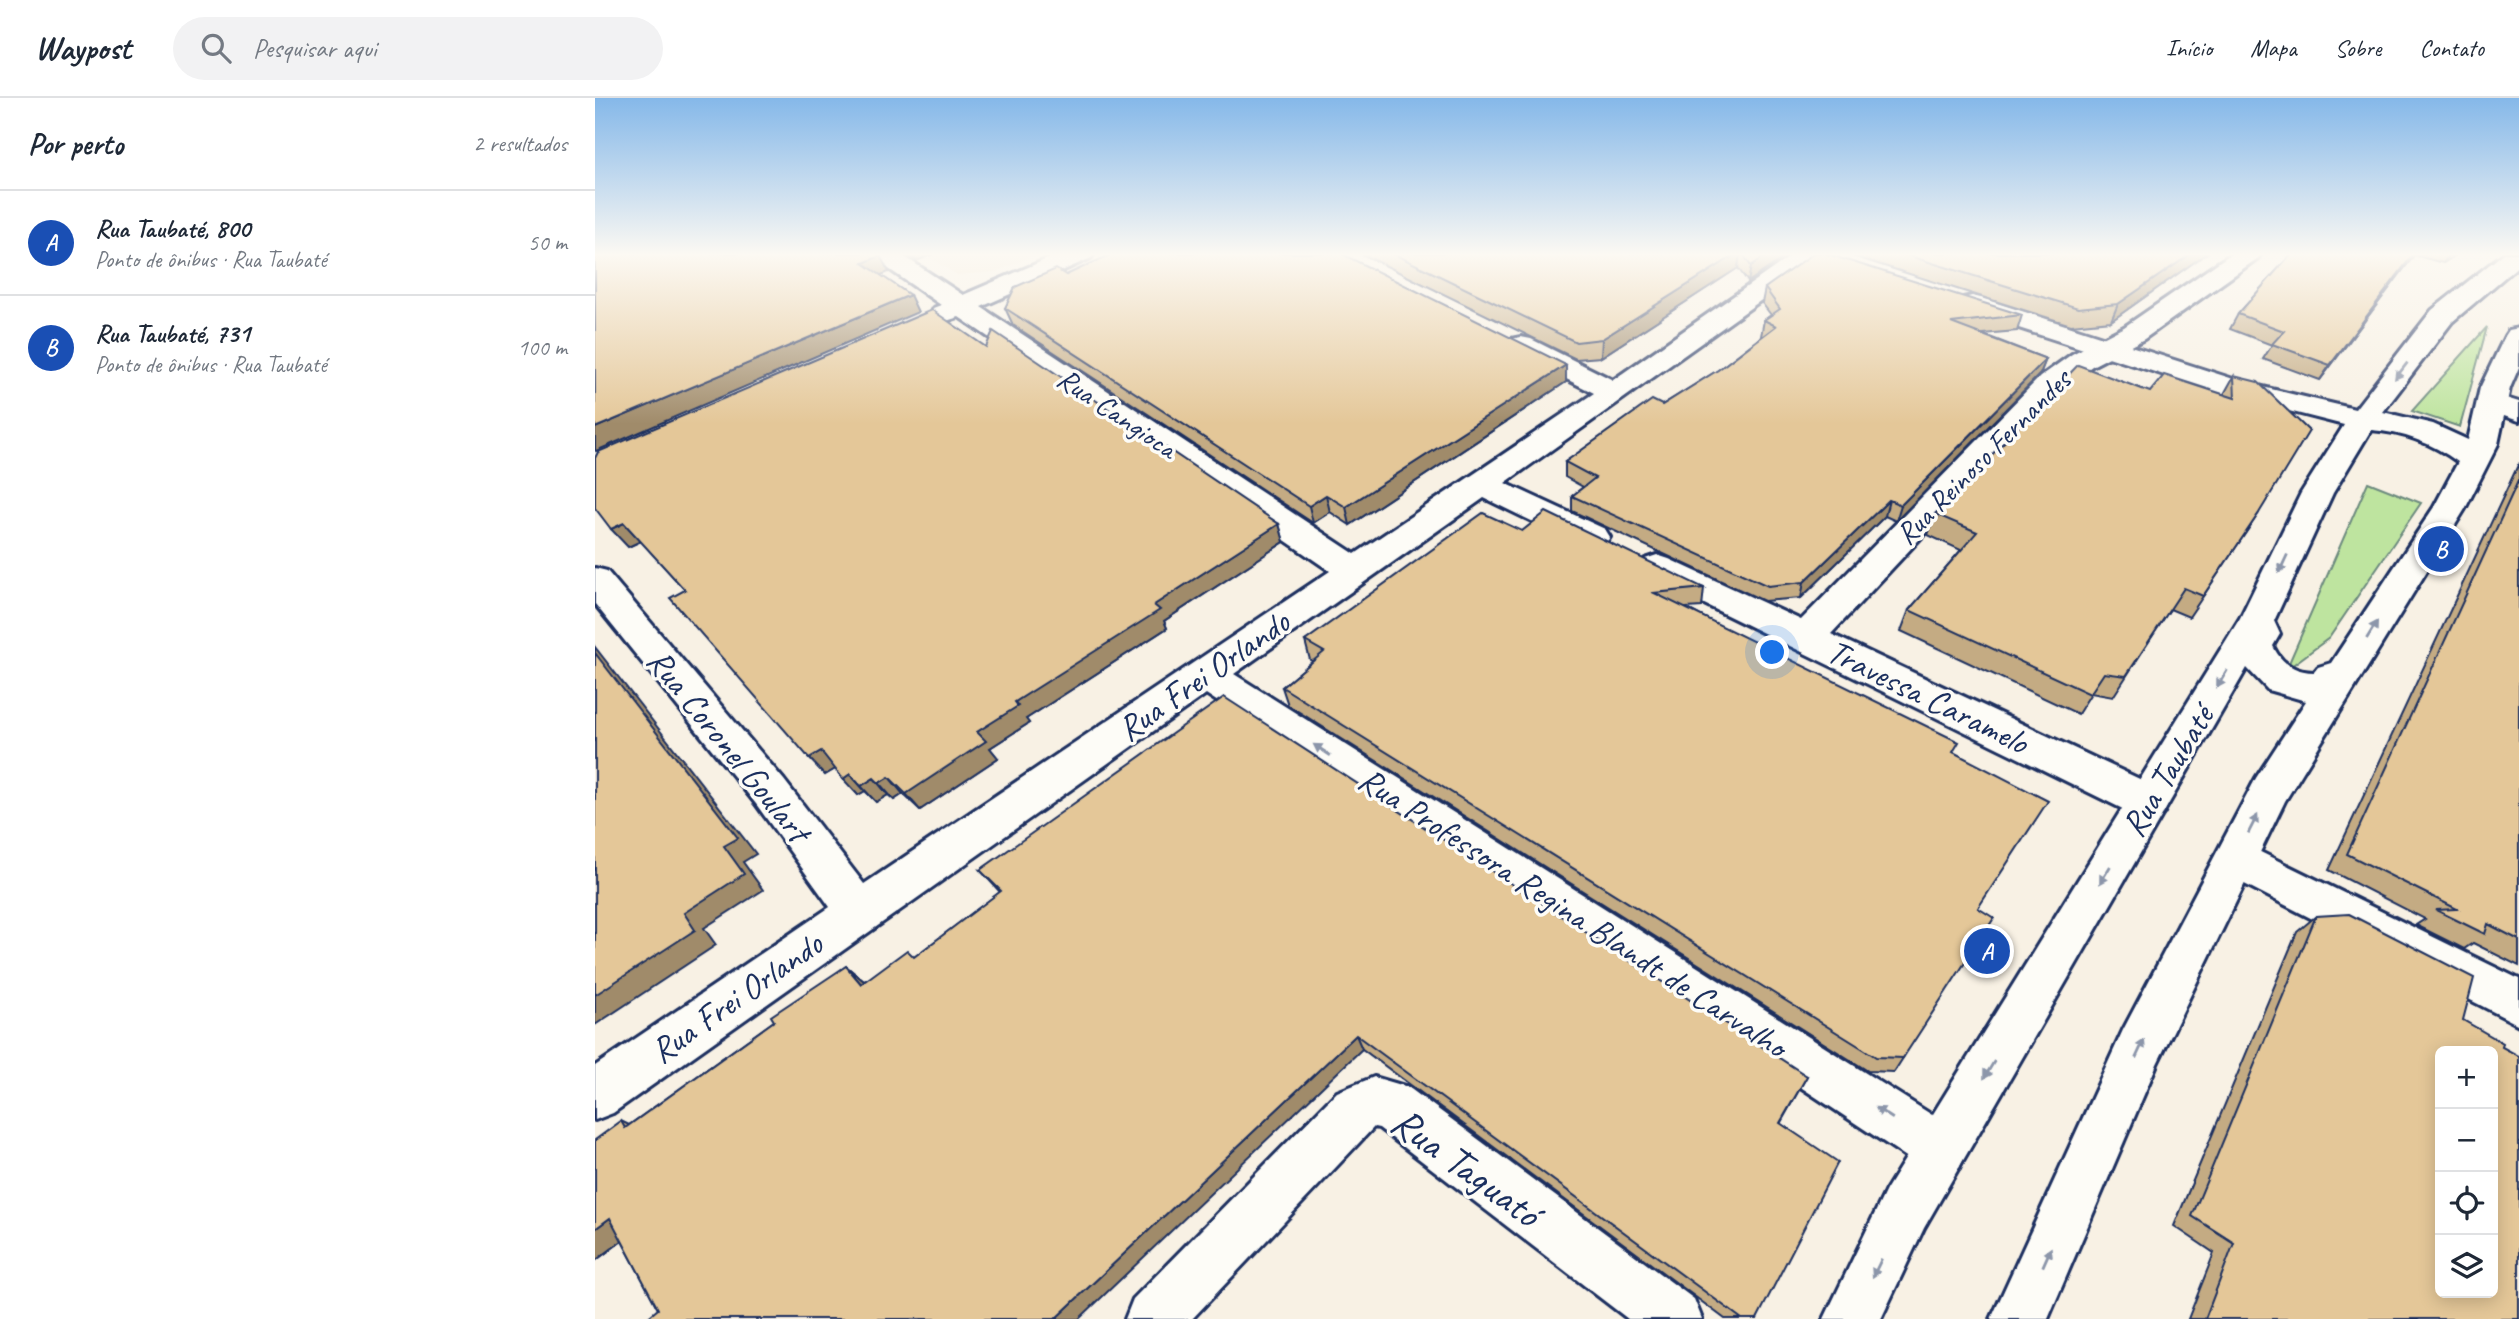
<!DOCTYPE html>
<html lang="pt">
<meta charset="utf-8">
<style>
body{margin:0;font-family:Caveat,sans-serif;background:#f2f2f3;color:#1f2937}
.controls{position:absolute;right:21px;bottom:21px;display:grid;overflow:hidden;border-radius:10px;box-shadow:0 4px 18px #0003}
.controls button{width:63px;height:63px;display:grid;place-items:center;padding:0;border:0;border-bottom:2px solid #e0e1e3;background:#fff;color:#1f2937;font:35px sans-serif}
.you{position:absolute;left:1178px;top:555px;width:24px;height:24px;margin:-18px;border:5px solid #fff;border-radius:50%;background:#1a73e8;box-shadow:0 0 0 10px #1a73e833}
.badge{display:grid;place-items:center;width:46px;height:46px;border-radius:50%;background:#d1495b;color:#fff;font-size:23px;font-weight:700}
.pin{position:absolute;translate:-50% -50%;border:4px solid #fff;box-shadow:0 2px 7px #0006}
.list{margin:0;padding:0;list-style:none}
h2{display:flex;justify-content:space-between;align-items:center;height:91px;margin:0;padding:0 28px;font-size:30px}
h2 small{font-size:23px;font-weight:400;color:#747a83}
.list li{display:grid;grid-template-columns:46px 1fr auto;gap:21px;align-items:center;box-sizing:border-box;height:105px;padding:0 28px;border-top:2px solid #e0e1e3}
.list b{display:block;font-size:26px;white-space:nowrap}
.list p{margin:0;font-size:23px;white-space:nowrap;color:#747a83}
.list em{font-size:23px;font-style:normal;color:#747a83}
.icon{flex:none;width:38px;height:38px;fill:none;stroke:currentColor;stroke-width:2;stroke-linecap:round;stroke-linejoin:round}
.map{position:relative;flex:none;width:1924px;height:1221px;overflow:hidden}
header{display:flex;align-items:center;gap:42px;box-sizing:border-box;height:98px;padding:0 35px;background:#fff;border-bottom:2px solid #e0e1e3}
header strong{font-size:33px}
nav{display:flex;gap:38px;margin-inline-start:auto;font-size:24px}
.search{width:490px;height:63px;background:#f2f2f3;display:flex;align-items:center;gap:18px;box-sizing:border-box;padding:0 24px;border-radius:38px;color:#747a83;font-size:26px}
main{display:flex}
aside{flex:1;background:#fff}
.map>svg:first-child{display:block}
.built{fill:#f2e4cd}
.green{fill:#bee49f;stroke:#6c8a7e;stroke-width:2}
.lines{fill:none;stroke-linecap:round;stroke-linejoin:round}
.street-casing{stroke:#1b2f5e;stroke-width:6}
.secondary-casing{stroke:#1b2f5e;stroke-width:6}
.street{fill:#fdfcf7;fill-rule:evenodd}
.secondary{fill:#fdfcf7;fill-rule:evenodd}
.wall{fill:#c4ab83;stroke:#1b2f5e;stroke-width:2}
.shaded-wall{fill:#a08b6a;stroke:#1b2f5e;stroke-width:2}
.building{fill:#e4c798;stroke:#1b2f5e;stroke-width:2;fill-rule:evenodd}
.oneway{fill:#8c96aa}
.labels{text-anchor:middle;stroke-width:7;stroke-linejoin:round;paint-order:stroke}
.far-street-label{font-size:30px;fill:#1b2f5e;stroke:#fdfcf7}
.street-label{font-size:35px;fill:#1b2f5e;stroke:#fdfcf7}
.near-street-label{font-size:42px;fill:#1b2f5e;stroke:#fdfcf7}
</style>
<header>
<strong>Waypost</strong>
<div class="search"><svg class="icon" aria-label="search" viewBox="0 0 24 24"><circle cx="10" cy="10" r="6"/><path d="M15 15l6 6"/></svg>Pesquisar aqui</div>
<nav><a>Início</a><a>Mapa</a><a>Sobre</a><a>Contato</a></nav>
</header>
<main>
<aside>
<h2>Por perto<small>2 resultados</small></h2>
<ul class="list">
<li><span class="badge" style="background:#1a4fb4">A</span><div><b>Rua Taubaté, 800</b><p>Ponto de ônibus · Rua Taubaté</p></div><em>50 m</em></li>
<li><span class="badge" style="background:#1a4fb4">B</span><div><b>Rua Taubaté, 731</b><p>Ponto de ônibus · Rua Taubaté</p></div><em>100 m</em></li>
</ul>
</aside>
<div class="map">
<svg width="1924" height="1221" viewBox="0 0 1924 1221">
<rect width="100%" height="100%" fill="#f8f1e4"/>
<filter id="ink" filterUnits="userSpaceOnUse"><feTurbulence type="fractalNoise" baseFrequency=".0143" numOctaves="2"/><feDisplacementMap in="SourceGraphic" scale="14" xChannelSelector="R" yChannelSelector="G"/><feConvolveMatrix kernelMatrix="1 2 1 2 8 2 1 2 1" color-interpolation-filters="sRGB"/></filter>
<g filter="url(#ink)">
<polygon class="built" points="328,155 445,155 400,174 362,177"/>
<g class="green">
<polygon points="1892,229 1865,329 1817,313"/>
<polygon points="1773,384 1826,405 1734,540 1691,572"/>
</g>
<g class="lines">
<defs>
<g id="street">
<polygon points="274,155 304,155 368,197 466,155 500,155 496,160 386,209 760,456 999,295 916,253 912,247 916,241 926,239 936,241 1018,282 1200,155 1227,155 1224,161 910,385 1010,431 1015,439 1010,447 998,450 986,447 889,400 639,576 1364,1034 1372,1052 1364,1070 1346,1078 1328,1070 611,596 18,1015 0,1022 0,968 235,809 161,706 0,506 0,470 12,473 189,682 269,786 735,473 364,219 348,224 338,222 335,216 338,210 346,207 278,160"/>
<polygon points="1637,155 1667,155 1663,160 1549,241 1497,268 1465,291 1236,536 1568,692 1574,704 1568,716 1553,721 1538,716 1050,477 1045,469 1050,461 1062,457 1074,461 1206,522 1445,279 1477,256 1529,229"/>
<polygon points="1898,296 1924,304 1924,323 1888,311 1883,305 1888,299"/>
<polygon points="1641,742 1924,881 1924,927 1626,774 1620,761 1626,748"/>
<polygon points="779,979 813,989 1099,1201 1107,1221 1033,1221 784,1030 779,1029 597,1221 530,1221 538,1201 742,994"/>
</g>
<path id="secondary" d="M 1909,155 L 1924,155 L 1924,167 L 1857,224 L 1788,314 L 1838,326 L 1873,342 L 1885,290 L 1910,238 L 1914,232 L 1924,230 L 1924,269 L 1915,290 L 1903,346 L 1870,411 L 1690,703 L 1562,966 L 1453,1221 L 1396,1221 L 1528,932 L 1661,680 L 1711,603 L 1673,592 L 1652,570 L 1329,1130 L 1286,1221 L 1229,1221 L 1291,1092 L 1645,520 L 1706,395 L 1749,327 L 1631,297 L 1368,212 L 1364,206 L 1368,200 L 1377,198 L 1386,200 L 1651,285 L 1760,311 L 1837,212 ZM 1776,332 C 1808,334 1837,345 1863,364 L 1839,409 L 1736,565 L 1723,569 L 1719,574 C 1700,574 1686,565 1678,548 L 1685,536 L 1679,523 L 1738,395 Z"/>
</defs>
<use href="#street" class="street-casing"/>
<use href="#secondary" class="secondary-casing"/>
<use href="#street" class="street"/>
<use href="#secondary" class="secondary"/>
</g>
<g class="wall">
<polygon points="308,155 340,155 321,163"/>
<polygon points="765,155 1196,155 1153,184 1143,170 1006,259 981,261"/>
<polygon points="1248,155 1612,155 1516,223 1476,227"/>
<polygon points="1697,155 1864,155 1848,165 1819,157 1725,282 1668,261 1677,247 1635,231 1643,216"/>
<polygon points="471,177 971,267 971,284 755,427 735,414 718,425 418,227 410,210"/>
<polygon points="1170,190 1427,217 1422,233 1387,236 1451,261 1445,276 1301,423 1290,418 1206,500 1169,503 977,413 977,398 988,389 970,379 970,364 1067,307 1123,272 1167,238 1166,238 1169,222 1176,217 1167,205"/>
<polygon points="391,249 684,426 689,444 569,523 572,530 431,621 434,625 395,650 403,660 325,712 308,696 299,702 293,697 281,704 270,693 263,697 240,671 230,677 214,660 90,492 46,443 33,449"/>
<polygon points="1639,278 1664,415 1594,519 1575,511 1518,599 1496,595 1483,616 1306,533 1314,512 1366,452 1333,437 1340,416 1555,294 1629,296"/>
<polygon points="1924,365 1924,868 1878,845 1869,851 1821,827 1830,821 1734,772"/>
<polygon points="927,433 1109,490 1107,509 1091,510 1359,655 1383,810 1308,960 1299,974 1273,973 693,607 687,589 718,563 715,562 710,543"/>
<polygon points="385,772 1212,978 1185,1026 1162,1221 1130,1221 767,951 63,1211 27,1143 0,1163 26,1023 34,1027 179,923 251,868 269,883 319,859 405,794"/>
<polygon points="1721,818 1868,922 1907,949 1924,1221 1593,1221 1619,1155 1579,1128 1702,834"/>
</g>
<g class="shaded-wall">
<polygon points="317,155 340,155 321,163"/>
<polygon points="1143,155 1145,155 1143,170 1006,259 1007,241"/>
<polygon points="1174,155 1196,155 1153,184 1156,168"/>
<polygon points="1597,155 1612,155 1516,223 1523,206"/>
<polygon points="1819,155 1821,155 1725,282 1735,267"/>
<polygon points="1855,155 1864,155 1848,165"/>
<polygon points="285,158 294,174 276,181 268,165"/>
<polygon points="315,197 323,214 1,353 0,352 0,330"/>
<polygon points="1451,261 1445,276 1301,423 1306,407"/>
<polygon points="971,267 971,284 755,427 751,409"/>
<polygon points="731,397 735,414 718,425 714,408"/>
<polygon points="1294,402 1290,418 1206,500 1209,484"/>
<polygon points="29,425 46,443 33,449 16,431"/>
<polygon points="684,426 689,444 569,523 572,530 431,621 434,625 395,650 403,660 325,712 311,696 382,634 420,604 559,507"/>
<polygon points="0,549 161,756 148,764 168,792 109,830 121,847 0,927 0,897 89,815 129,748 0,555"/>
<polygon points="226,653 242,670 230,677 214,660"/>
<polygon points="255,676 270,693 263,697 248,681"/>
<polygon points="294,679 308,696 299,702 284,685"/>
<polygon points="279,680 293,697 281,704 266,688"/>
<polygon points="251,868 270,884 266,886"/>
<polygon points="761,937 767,951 484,1221 460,1221"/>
<polygon points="15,1120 43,1131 0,1163 0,1131"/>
</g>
<g class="building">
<polygon points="0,155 282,155 285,158 268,165 315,197 0,330"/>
<polygon points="519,155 745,155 971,267 751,409 731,397 714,408 410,210 420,189 461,171 471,177"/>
<polygon points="797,155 1143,155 1007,241 981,244"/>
<polygon points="1147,155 1174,155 1156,168"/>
<polygon points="1219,155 1229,155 1427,217 1356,225 1451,261 1306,407 1294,402 1209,484 1173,488 977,398 1000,380 970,364 1057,302 1067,307 1123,272 1181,228 1169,222 1185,211 1170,190"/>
<polygon points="1305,155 1597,155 1523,206 1483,210"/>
<polygon points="1697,155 1819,155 1735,267 1677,246 1689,233 1643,216"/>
<polygon points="337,212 391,249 398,233 684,426 559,507 565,512 420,604 423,608 382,634 391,643 311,696 294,679 284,685 279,680 266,688 255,676 248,681 226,653 214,660 75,500 90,492 29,425 16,431 0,410 0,360 3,354"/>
<polygon points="1483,267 1555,294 1569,277 1640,300 1639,278 1663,284 1714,333 1664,415 1608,498 1589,490 1531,578 1509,575 1495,596 1314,512 1382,434 1340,416"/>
<polygon points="1924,381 1924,842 1893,826 1890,836 1841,812 1862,811 1752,756"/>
<polygon points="951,414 1109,490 1059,495 1364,644 1358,654 1453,703 1383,810 1399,820 1308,960 1281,959 1270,952 687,589 729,554 710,543 888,415 927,433"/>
<polygon points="0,555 143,740 129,748 149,776 89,815 100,832 0,897"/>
<polygon points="629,599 1212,978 1185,1025 1243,1064 1162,1221 1147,1221 761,937 460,1221 51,1221 63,1211 15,1120 0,1131 0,1042 26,1023 30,1030 179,923 176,918 251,868 266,886 312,852 319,859 406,793 385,772"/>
<path d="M 1754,816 L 1879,880 L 1868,922 L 1908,945 L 1907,949 L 1924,958 L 1924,1221 L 1610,1221 L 1639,1145 L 1597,1118 L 1721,818 ZM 1845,953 L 1898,953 L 1898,1195 L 1845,1195 Z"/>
</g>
<defs><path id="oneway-solid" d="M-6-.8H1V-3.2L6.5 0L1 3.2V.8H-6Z" transform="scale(1.75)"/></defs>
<g class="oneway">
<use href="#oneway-solid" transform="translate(1806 273) rotate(128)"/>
<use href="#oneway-solid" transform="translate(1688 466) rotate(115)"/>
<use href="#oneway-solid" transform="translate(1777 532) rotate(-58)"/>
<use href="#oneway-solid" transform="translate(1627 581) rotate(121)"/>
<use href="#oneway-solid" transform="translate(727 652) rotate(-147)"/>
<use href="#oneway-solid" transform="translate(1658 726) rotate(-63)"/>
<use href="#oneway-solid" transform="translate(1510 777) rotate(121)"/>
<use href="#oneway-solid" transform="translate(1545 951) rotate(-65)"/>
<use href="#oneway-solid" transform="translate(1394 972) rotate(121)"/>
<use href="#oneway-solid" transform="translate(1289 1015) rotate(-147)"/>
<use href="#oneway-solid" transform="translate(1452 1159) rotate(-66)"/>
<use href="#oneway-solid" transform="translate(1282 1170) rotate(116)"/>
</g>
</g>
<linearGradient id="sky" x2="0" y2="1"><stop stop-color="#85b8e9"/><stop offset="0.48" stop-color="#fcf9f3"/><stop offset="1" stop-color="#fcf9f3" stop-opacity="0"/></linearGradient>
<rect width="1924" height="326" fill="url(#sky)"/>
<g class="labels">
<g class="far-street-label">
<text transform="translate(522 315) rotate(34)" y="10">Rua Cangioca</text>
<text transform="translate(1388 359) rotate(-45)" y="10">Rua Reinoso Fernandes</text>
</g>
<g class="street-label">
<text transform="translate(608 577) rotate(-35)" y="12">Rua Frei Orlando</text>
<text transform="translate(1333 598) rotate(26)" y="12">Travessa Caramelo</text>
<text transform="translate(134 647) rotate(51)" y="12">Rua Coronel Goulart</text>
<text transform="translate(1572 673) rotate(-59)" y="12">Rua Taubaté</text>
<text transform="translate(978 814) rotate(33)" y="12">Rua Professora Regina Blandt de Carvalho</text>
<text transform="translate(141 899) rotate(-35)" y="12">Rua Frei Orlando</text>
</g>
<g class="near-street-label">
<text transform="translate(872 1068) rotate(36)" y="15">Rua Taguató</text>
</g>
</g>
</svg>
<div class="controls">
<button>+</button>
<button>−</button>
<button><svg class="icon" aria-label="locate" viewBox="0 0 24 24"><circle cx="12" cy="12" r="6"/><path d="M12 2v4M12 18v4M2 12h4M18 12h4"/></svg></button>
<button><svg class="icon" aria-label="layers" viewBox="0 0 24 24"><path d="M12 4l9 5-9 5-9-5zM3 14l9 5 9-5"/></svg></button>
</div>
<div class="you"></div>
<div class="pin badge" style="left:1392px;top:853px;background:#1a4fb4">A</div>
<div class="pin badge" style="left:1846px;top:451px;background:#1a4fb4">B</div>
</div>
</main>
